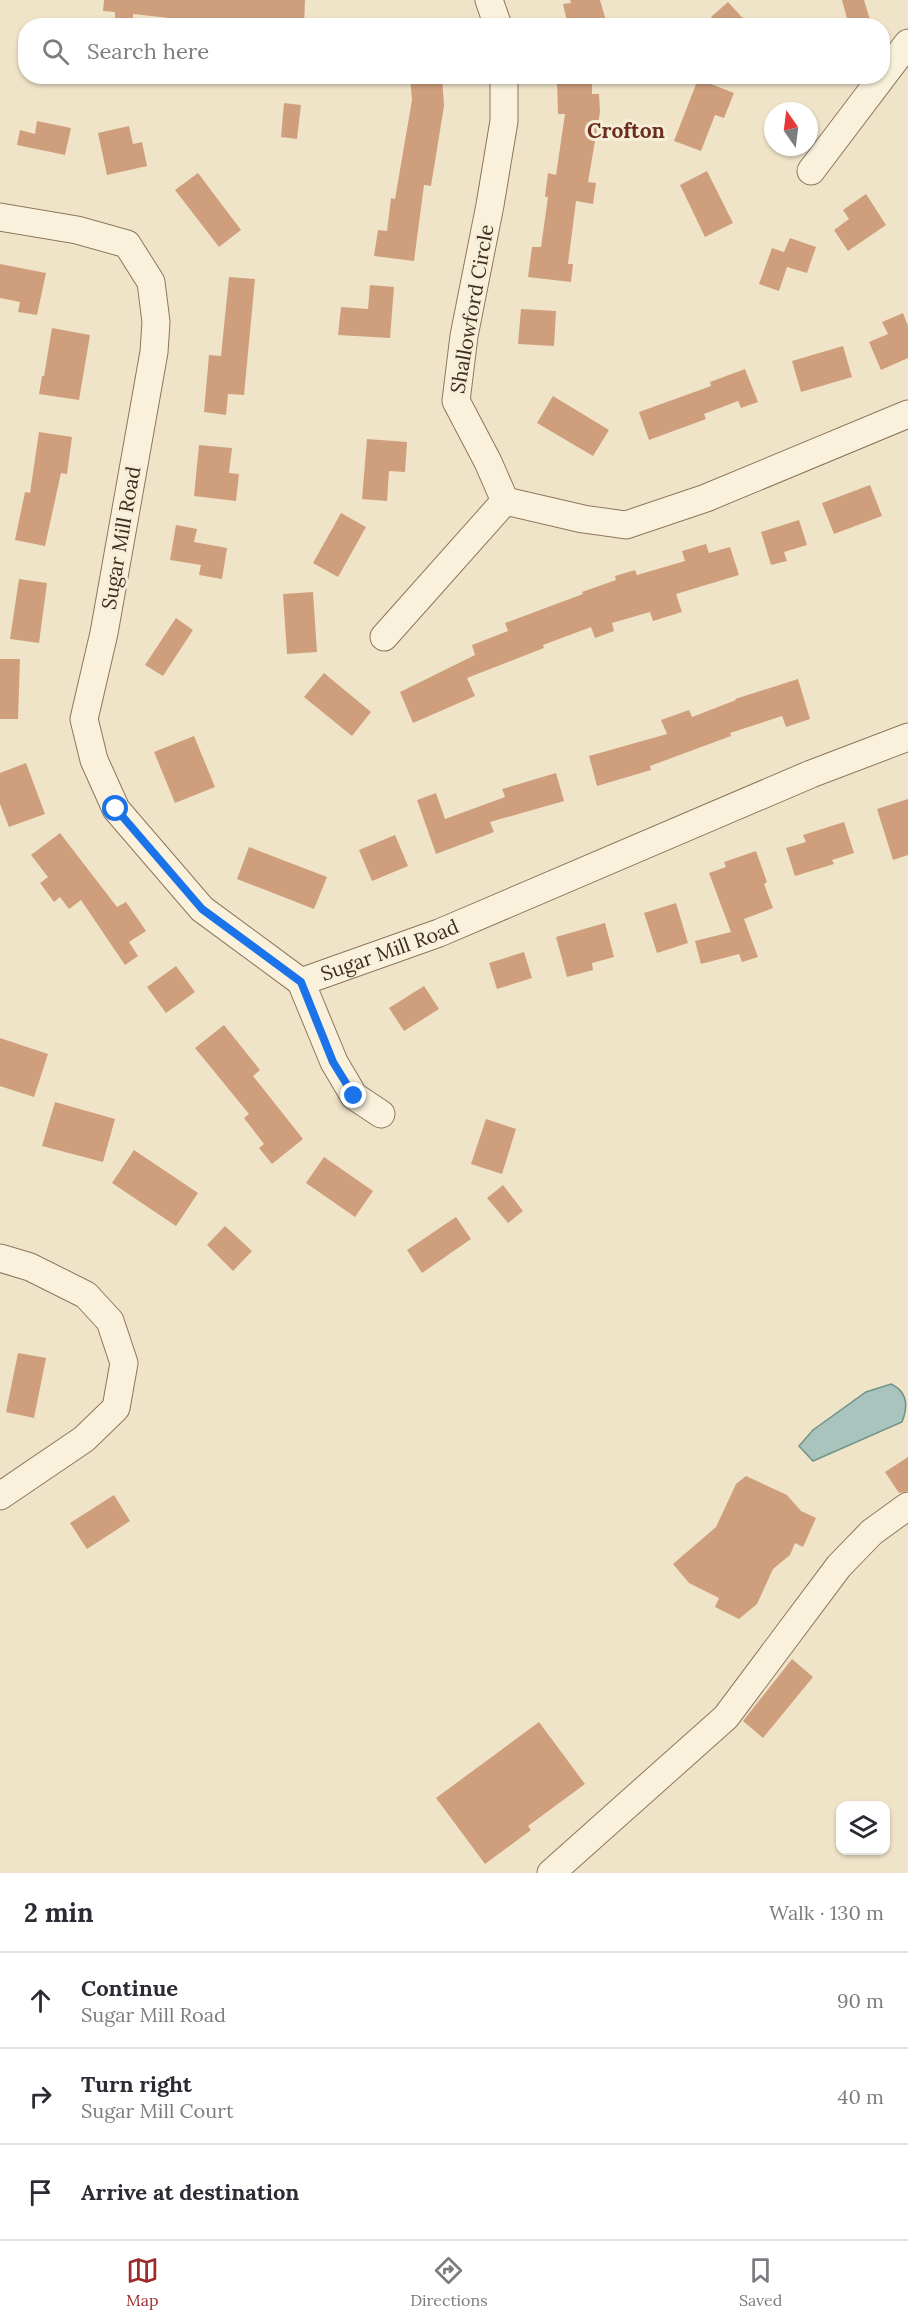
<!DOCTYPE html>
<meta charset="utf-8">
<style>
body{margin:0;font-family:Lora,serif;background:#f2f2f3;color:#2b2b33}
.controls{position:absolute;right:18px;bottom:18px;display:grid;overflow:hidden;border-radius:12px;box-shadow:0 2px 4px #0004}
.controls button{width:54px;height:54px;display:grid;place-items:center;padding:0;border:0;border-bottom:2px solid #e1e1e2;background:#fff;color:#2b2b33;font:30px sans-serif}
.compass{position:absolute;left:764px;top:102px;width:54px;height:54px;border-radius:50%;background:#fff;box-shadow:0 2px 4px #0004;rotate:346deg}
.stop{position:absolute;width:18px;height:18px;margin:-14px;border:4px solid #1a73e8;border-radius:50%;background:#fff}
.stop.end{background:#1a73e8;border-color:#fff;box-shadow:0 2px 6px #0008}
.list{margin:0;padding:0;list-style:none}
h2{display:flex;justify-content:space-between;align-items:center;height:78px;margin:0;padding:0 24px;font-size:26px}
h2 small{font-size:20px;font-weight:400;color:#7c7c81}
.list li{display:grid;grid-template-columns:39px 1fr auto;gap:18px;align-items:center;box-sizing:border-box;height:96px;padding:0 24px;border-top:2px solid #e1e1e2}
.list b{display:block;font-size:22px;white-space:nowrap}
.list p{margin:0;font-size:20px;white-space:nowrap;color:#7c7c81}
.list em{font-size:20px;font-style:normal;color:#7c7c81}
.icon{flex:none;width:33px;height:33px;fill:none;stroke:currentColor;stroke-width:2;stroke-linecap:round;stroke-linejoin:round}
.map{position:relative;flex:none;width:908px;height:1873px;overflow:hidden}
.search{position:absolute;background:#fff;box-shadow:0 2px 4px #0004;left:18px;right:18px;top:18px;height:66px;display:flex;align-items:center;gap:15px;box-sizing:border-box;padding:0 21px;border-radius:24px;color:#7c7c81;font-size:22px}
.sheet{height:366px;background:#fff}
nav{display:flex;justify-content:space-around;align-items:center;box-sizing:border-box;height:84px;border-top:2px solid #e1e1e2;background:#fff;font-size:16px;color:#7c7c81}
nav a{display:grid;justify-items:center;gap:3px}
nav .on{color:#9e2a2b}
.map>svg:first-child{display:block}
.water{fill:#a9c4bc;stroke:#6f938a;stroke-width:1.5}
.building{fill:#cf9f7d}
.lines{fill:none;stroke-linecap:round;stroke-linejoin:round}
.minor-casing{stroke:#8d765c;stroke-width:29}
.minor{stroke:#faf1dc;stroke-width:27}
.route{stroke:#1a73e8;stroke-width:8}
.labels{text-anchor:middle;stroke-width:6;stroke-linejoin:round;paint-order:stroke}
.street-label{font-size:20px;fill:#3d2e20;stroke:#f7eed8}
.neighbourhood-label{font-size:21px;font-weight:bold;fill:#6b2e1e;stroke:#f7eed8}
</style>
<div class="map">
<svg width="908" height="1873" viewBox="0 0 908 1873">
<rect width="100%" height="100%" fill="#f0e4c8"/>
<path class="water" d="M 891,1384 C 908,1392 908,1407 902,1422 L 813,1461 L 799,1446 L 813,1430 L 866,1392 Z"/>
<g class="building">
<polygon points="104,0 305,0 304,26 243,26 133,14 133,20 115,18 115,12 103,11"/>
<polygon points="570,0 600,0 606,21 586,26 568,26 563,4 571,3"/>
<polygon points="842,0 864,0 871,23 849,26"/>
<polygon points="728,2 750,26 718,26 711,17"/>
<polygon points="410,76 442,76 444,106 431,186 424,185 414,261 374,256 378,230 387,231 391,198 395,199 412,100"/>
<polygon points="564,76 592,76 592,94 599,94 600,112 588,182 596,183 593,204 576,201 568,264 573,264 571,282 528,277 532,247 541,247 548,197 545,197 548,173 556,175 565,114 558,114 557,83 564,82"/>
<polygon points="698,79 734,93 724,118 715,115 701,151 674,141"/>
<polygon points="284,103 301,105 297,139 281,137"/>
<polygon points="37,121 71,128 65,155 17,145 20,130 35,134"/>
<polygon points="129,126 133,144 142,142 147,166 107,175 98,133"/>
<polygon points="707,171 733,223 705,237 680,185"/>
<polygon points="198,173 241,230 219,247 175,190"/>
<polygon points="866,194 886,225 848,251 834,230 849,219 843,210"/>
<polygon points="790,238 816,247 807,273 787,267 779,291 759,284 772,248 784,252"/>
<polygon points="0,264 46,273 37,315 18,312 20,302 0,298"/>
<polygon points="229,277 255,279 244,395 228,394 226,415 204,412 209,355 221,356"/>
<polygon points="370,285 394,287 390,338 338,335 341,307 368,309"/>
<polygon points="521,309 556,311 554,346 518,344"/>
<polygon points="903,313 908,326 908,358 881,370 869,342 888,334 882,322"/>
<polygon points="52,328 90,335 79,400 39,394 42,376 44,376"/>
<polygon points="843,346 852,377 801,392 792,361"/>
<polygon points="745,369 758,402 741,408 738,401 704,414 706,419 649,440 639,412 711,386 710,382"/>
<polygon points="553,396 609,430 593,456 537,423"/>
<polygon points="39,432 72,437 67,474 61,473 45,546 15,540 25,492 30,493"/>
<polygon points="367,439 407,442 405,472 389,471 387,501 362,499"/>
<polygon points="199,445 232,448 229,473 239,474 236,501 194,496"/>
<polygon points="870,485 882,516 834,534 822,503"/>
<polygon points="341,513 366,527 338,577 313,563"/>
<polygon points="799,520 807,545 784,552 787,561 771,565 761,532"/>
<polygon points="176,525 197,529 194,542 227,548 222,579 199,575 201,565 170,560"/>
<polygon points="706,544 709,553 730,547 739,575 676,594 682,612 653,621 650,612 612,623 614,631 595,638 591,627 543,645 544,648 467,678 475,696 413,723 400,692 475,655 472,645 508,631 505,623 583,594 582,592 616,580 615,576 635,570 637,575 685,561 682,551"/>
<polygon points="19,579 47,583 39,643 10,639"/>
<polygon points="313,592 317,652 287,654 283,594"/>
<polygon points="176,618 193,630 163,676 145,665"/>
<polygon points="0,659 20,659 18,719 0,719"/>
<polygon points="324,673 371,712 352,736 304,697"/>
<polygon points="798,679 810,719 786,727 782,716 730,733 731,736 650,766 651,770 597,786 589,756 667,734 661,720 689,710 692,717 736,700 735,699"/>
<polygon points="194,736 215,787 175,803 154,752"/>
<polygon points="26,763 45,814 9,827 0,804 0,773"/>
<polygon points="556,773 564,801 490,822 494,832 436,854 417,800 436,793 445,819 505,797 502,789"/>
<polygon points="908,799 908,855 893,860 877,809"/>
<polygon points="844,822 854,853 832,860 834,864 795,876 786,848 806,842 803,835"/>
<polygon points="60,833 117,907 126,902 146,931 129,942 138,956 125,965 81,900 69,909 60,897 54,902 40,883 48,877 31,855"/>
<polygon points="395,835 408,866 372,881 359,850"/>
<polygon points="249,847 327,877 314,909 237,879"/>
<polygon points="756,851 767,882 764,884 773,908 744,919 758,957 742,962 739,954 701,964 695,941 731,932 709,873 726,867 724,862"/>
<polygon points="676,903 688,943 657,953 644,913"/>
<polygon points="605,923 614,957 592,963 593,970 567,977 556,937"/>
<polygon points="524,952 532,978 497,989 489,963"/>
<polygon points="176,966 195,992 166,1013 147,987"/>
<polygon points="424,986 439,1009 404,1031 389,1008"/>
<polygon points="224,1025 260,1070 253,1076 303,1139 272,1164 259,1148 264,1144 244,1118 249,1114 195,1048"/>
<polygon points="0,1038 48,1054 34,1097 0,1086"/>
<polygon points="55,1102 115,1119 103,1162 42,1146"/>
<polygon points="486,1119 516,1129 502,1174 471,1164"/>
<polygon points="134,1150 198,1193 176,1226 112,1183"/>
<polygon points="324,1157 373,1191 355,1217 306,1183"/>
<polygon points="503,1185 523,1211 508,1223 487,1198"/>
<polygon points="456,1217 471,1239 422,1273 407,1250"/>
<polygon points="225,1226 252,1251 233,1271 207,1245"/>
<polygon points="18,1353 46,1358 34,1418 6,1412"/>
<polygon points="908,1457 908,1491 899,1493 885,1472"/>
<polygon points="746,1476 787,1495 801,1511 816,1518 803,1547 795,1543 790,1555 773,1569 757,1604 739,1619 715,1607 719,1598 689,1583 673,1564 716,1527 736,1484"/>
<polygon points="114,1495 130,1521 87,1549 70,1523"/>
<polygon points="792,1659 813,1677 763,1738 743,1721"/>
<polygon points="539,1722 585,1784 528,1826 531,1830 485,1864 436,1798"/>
</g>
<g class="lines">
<defs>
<g id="minor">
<polyline points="489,0 498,26"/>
<polyline points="504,76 504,121 490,205 464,336 456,401 488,462 505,501"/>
<polyline points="811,171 908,43"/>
<path id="s1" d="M 0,217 L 77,230 L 127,244 L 151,282 L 156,322 L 154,352 L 104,633 L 84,719 L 94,760 L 116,809 L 202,909 L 301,982 L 439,933 L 811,774 L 908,737"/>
<polyline points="505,501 583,519 626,525 706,498 908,414"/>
<polyline points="384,637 505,501"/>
<polyline points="301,982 334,1062 354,1096 381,1114"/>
<polyline points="0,1258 30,1267 86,1295 110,1321 124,1363 116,1408 84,1439 0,1496"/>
<polyline points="551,1873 726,1717 839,1566 872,1532 908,1506"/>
</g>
</defs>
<use href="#minor" class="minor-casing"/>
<use href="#minor" class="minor"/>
</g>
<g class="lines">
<polyline class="route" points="116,809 202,909 301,982 333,1062 354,1096"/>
</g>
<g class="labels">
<g class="street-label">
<text transform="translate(472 309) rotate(-80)" y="7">Shallowford Circle</text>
<text transform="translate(121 538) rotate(-80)" y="7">Sugar Mill Road</text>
<text dy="7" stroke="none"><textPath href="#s1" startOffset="1064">Sugar Mill Road</textPath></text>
</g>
<g class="neighbourhood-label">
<text x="626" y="138">Crofton</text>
</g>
</g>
</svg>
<div class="controls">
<button><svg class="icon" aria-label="layers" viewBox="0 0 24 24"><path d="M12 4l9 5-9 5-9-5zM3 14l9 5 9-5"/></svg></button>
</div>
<svg class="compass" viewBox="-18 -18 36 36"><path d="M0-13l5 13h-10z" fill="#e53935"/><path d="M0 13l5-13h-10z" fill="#7c7c81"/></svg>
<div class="stop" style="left:116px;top:809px"></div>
<div class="stop end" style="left:354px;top:1096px"></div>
<div class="search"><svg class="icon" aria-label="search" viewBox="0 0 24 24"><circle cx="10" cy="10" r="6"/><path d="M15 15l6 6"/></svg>Search here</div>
</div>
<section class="sheet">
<h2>2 min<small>Walk · 130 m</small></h2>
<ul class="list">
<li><svg class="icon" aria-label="ahead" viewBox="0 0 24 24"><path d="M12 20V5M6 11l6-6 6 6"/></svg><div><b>Continue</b><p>Sugar Mill Road</p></div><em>90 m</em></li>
<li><svg class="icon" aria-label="right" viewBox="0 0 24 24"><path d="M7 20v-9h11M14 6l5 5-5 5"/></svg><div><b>Turn right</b><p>Sugar Mill Court</p></div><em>40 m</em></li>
<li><svg class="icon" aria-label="arrive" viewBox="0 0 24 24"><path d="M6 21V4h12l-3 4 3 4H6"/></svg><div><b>Arrive at destination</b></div></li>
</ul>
</section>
<nav>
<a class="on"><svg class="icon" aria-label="map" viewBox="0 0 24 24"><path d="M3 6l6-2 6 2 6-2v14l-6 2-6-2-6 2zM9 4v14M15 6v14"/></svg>Map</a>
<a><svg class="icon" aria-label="directions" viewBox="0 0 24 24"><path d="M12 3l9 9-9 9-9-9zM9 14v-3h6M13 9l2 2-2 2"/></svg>Directions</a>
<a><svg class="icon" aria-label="saved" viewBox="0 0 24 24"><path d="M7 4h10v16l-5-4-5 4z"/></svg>Saved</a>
</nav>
